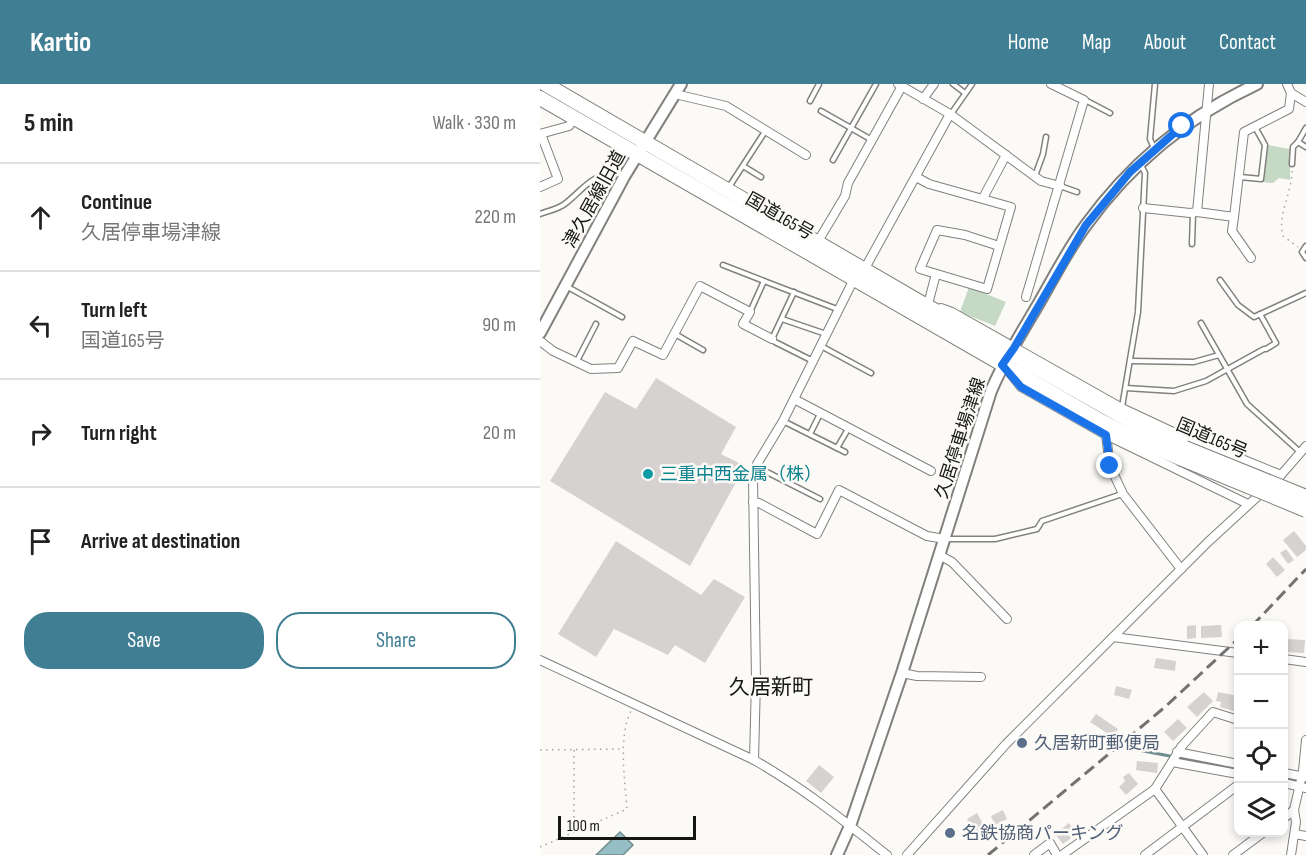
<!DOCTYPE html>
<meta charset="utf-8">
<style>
body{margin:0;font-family:"Sofia Sans Condensed","Noto Sans JP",sans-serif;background:#f6f6f6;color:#222}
.controls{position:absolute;right:18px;bottom:18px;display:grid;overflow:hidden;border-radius:12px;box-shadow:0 3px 9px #0003}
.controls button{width:54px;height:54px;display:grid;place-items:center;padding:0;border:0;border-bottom:2px solid #e0e0e0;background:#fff;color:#222;font:30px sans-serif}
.scale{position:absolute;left:18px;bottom:15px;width:138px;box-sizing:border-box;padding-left:6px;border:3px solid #151514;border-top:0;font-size:16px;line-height:21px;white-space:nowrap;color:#151514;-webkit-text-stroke:4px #fcfaf7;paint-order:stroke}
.stop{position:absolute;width:18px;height:18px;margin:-14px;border:4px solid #1a73e8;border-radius:50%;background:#fff}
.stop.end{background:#1a73e8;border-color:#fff;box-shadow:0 2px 6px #0008}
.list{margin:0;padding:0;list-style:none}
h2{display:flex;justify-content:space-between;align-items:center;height:78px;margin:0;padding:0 24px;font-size:26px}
h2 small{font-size:20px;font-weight:400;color:#767676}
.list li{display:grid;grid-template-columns:39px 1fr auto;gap:18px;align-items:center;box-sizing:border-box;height:108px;padding:0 24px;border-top:2px solid #e0e0e0}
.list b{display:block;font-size:22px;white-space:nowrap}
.list p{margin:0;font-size:20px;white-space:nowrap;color:#767676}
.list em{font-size:20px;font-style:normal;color:#767676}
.actions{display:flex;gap:12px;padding:18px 24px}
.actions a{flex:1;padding:14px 0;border:2px solid #407f93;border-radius:24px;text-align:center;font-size:21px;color:#407f93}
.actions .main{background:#407f93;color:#fff}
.icon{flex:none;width:33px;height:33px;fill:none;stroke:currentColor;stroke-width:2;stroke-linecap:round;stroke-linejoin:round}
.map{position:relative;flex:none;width:766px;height:771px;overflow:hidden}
header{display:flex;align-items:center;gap:36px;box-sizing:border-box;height:84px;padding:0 30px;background:#407f93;color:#fff}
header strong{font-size:28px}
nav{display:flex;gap:33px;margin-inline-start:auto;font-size:21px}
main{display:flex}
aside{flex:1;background:#fff}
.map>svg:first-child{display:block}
.green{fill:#c6d9c4}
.water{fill:#95bfc4;stroke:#6f8c8f;stroke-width:1.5}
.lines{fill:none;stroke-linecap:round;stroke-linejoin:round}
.stream{stroke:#6f8c8f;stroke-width:3}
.building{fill:#d6d2d1}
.lane-casing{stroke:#82817e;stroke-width:7}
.street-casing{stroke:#82817e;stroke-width:10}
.secondary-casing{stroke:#82817e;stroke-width:14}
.highway-casing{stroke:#82817e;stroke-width:16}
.path{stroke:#a5a4a1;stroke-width:1.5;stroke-dasharray:1.5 4.5;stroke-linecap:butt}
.lane{stroke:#fff;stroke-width:4}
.street{stroke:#fff;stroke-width:8}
.secondary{stroke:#fff;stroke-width:10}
.highway{stroke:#fff;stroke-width:14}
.rail{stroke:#737271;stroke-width:3;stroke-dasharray:12 6;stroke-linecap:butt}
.highway-bridge-casing{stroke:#82817e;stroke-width:16;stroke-linecap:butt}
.highway-bridge{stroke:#fff;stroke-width:14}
.route{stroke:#1a73e8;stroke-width:8}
.culture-dot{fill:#0f9aa8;stroke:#fcfaf7;stroke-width:2}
.service-dot{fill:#5c6f8a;stroke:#fcfaf7;stroke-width:2}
.labels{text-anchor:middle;stroke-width:5;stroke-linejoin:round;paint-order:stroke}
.street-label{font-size:18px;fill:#151514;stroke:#fcfaf7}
.culture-label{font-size:18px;fill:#0d838f;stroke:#fcfaf7;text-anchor:start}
.service-label{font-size:18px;fill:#4e5e75;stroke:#fcfaf7;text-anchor:start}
.quarter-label{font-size:21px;fill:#151514;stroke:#fcfaf7}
</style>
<header>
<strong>Kartio</strong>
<nav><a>Home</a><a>Map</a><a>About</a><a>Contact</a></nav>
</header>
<main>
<aside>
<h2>5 min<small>Walk · 330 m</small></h2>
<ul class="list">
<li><svg class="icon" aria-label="ahead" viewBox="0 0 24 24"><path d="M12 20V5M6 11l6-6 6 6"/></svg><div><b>Continue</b><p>久居停車場津線</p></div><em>220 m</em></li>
<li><svg class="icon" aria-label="left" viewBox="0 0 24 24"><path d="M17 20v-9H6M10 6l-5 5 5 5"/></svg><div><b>Turn left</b><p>国道165号</p></div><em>90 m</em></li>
<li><svg class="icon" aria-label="right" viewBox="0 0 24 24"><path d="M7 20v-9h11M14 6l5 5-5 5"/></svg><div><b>Turn right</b></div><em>20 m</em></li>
<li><svg class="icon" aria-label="arrive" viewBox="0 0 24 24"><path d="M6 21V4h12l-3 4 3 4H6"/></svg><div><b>Arrive at destination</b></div></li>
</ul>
<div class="actions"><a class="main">Save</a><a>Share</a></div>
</aside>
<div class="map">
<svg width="766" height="771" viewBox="0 0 766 771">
<rect width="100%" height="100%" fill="#fcfaf7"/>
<g class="green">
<polygon points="727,61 750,65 750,96 739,94 733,99 722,98"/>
<polygon points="429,203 466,218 455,242 420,228"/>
</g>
<polygon class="water" points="80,748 93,761 83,771 56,771"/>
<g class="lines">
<g class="stream">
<polyline points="593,665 698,685"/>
<polyline points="744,694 766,699"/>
</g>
</g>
<g class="building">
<polygon points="116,294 196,343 181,370 205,382 150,482 10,397 65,308 96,325"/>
<polygon points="754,447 766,462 766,466 757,473 743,456"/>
<polygon points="76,457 161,511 174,495 205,513 165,579 135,561 128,571 74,545 56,573 18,550"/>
<polygon points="746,465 754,476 748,480 740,469"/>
<polygon points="733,473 745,486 737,493 726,480"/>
<polygon points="656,541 656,554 647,555 647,542"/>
<polygon points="681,541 682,553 661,554 661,542"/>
<polygon points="747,555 765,556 764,569 746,568"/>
<polygon points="616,574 636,577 635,587 614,584"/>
<polygon points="576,602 592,606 589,615 574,611"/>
<polygon points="664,608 673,617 657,633 647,623"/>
<polygon points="678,608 698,612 697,628 680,623 681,618 676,617"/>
<polygon points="556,630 578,645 573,653 550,638"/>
<polygon points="638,635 647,644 633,657 624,648"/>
<polygon points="597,677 618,679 617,689 596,686"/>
<polygon points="279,681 294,693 281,709 266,697"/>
<polygon points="589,689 598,700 586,711 579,703 585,697 583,693"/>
<polygon points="463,726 467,735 455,741 451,732"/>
<polygon points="437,729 448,749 436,755 427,735"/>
<polygon points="529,739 537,750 523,760 515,750"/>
</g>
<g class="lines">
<defs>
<g id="lane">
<polyline points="413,0 425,9"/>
<polyline points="545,16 570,29"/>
<polyline points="270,17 279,0"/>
<polyline points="281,27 332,56"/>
<polyline points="411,30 432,0"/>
<polyline points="766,44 758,58 766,63"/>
<polyline points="614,64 610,55 615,0"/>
<polyline points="293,76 336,0"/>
<polyline points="752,80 753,63 758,58"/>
<polyline points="203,82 221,93"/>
<polyline points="495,92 503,70 506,53"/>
<polyline points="700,93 721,95 725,61 715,43"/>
<polyline points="520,102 537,108"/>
<polyline points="189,103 226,46"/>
<path d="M 0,130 C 8,127 19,125 26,119 C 47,102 52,88 83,90"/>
<polyline points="652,160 653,129"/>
<polyline points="766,162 762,168 766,174"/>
<polyline points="183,181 224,197"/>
<polyline points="680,196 698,221 714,233 766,209"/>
<polyline points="26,202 82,233"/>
<polyline points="254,208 232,255 235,258 273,277"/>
<polyline points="210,228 224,197 297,225"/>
<polyline points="242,235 286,250"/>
<polyline points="661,239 707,320 760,368"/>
<polyline points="135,250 163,266"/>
<polyline points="281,262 331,289"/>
<polyline points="37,277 56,240"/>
<polyline points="591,277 654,278 679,271"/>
<polyline points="586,304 634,307 666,297 724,265 726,265 736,259 720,230"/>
<polyline points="582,323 598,228 605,89 601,81"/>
<polyline points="243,337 305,368"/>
<polyline points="270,350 280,330"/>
<polyline points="297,364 308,345"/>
<polyline points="217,383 280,415"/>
<polyline points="405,455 455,455 497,445 502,437 582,410"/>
</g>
<g id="street">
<polyline points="358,0 410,30 501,97 520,102"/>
<polyline points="747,0 751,9 766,18"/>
<polyline points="135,10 186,22 266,71"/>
<polyline points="383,15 394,0"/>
<polyline points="0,50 29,42 34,34"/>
<polyline points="376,93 389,100 471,123 447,205 380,185 397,146 425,151 459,162"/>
<polyline points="0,103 18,95 1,50"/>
<polyline points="443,114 466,71"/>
<polyline points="603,124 650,129 657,128 669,0"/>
<polyline points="657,128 694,133 704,48 749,25 751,9"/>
<polyline points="694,133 692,147 711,174"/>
<polyline points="277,159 305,112 308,99 362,2"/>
<polyline points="324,186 410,30"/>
<polyline points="486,213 544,16 511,0"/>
<polyline points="388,220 396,190"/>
<polyline points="401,224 412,228 582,324 659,360 682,367 741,391"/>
<polyline points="0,257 13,267 51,285 78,284 93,257 123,271 160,202 210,228 203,240 232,255"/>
<polyline points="469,288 481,303 566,351 708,420"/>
<polyline points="254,315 391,387"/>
<polyline points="566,351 570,382 583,410 641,485"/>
<polyline points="213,418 219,419 277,450 299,406 387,452 405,455"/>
<polyline points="399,471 412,478 467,535"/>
<polyline points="573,553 698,569"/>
<polyline points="744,575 766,578"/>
<path d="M 0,576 L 214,676 C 262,703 304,737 347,771"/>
<polyline points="362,589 377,592 441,593"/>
<polyline points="637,668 698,680"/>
<polyline points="214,676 216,596 213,394 217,380 243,337 314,195"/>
<polyline points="632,678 641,663 673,628 698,636"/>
<polyline points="744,689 765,693"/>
<polyline points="744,699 766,704"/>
<polyline points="744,734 754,726"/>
<polyline points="755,750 766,752"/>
<polyline points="367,771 466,660 668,458 741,391 766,362"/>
<polyline points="494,771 510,759 517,771"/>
<polyline points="522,771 615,705"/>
<polyline points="605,771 698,701"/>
<polyline points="663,771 615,705 632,678 698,690"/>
<polyline points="693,771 724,748"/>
<polyline points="751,771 756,738 754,726 763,687 766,656"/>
</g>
<g id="secondary">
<polyline points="0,249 85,91 141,0"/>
<path d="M 297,771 L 310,742 L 362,589 L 451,307 C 464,276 482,248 499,219 C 514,193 528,165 546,141 C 591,79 648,32 717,0"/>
</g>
<g id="highway">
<polyline points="5,0 378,217 599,342 645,364"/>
<polyline points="0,14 561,337 599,357 640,374"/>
</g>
</defs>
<use href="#lane" class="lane-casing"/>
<use href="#street" class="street-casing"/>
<use href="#secondary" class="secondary-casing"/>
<use href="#highway" class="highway-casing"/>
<g class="path">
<path d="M 752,87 C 752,110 737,130 743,152 L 758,163"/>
<polyline points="0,666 83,665"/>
<polyline points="34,666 34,746"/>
<path d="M 0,763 L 87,725 C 85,697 78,652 91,627"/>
</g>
<use href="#lane" class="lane"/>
<use href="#street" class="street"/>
<use href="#secondary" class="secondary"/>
<use href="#highway" class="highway"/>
<g class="rail">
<polyline points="712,542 766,485"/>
<polyline points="448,771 625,623 698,555"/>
</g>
<defs>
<g id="highway-bridge">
<polyline points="645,364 766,413"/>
<polyline points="640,374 766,426"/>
</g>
</defs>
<use href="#highway-bridge" class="highway-bridge-casing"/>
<use href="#highway-bridge" class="highway-bridge"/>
</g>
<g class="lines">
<polyline class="route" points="570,382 566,351 481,303 462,281 474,264 546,141 590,88 642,42"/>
</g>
<circle class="culture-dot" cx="108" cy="390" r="6"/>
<g class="service-dot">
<circle cx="482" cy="659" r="6"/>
<circle cx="410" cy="749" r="6"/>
</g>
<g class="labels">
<g class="street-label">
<text transform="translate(54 115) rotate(-61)" y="6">津久居線旧道</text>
<text transform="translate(240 132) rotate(30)" y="6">国道165号</text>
<text transform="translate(420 354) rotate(-72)" y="6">久居停車場津線</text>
<text transform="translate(672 354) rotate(23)" y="6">国道165号</text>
</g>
<g class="culture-label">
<text x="120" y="396">三重中西金属（株）</text>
</g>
<g class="service-label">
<text x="494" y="665">久居新町郵便局</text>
<text x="422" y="755">名鉄協商パーキング</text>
</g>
<g class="quarter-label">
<text x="231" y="610">久居新町</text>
</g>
</g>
</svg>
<div class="controls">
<button>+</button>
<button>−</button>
<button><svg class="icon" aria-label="locate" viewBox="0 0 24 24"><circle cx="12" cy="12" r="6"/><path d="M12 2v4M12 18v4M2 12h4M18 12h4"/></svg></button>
<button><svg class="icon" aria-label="layers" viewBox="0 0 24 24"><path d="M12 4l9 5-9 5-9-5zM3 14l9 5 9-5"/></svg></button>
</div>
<div class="scale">100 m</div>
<div class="stop" style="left:642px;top:42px"></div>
<div class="stop end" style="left:570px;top:382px"></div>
</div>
</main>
